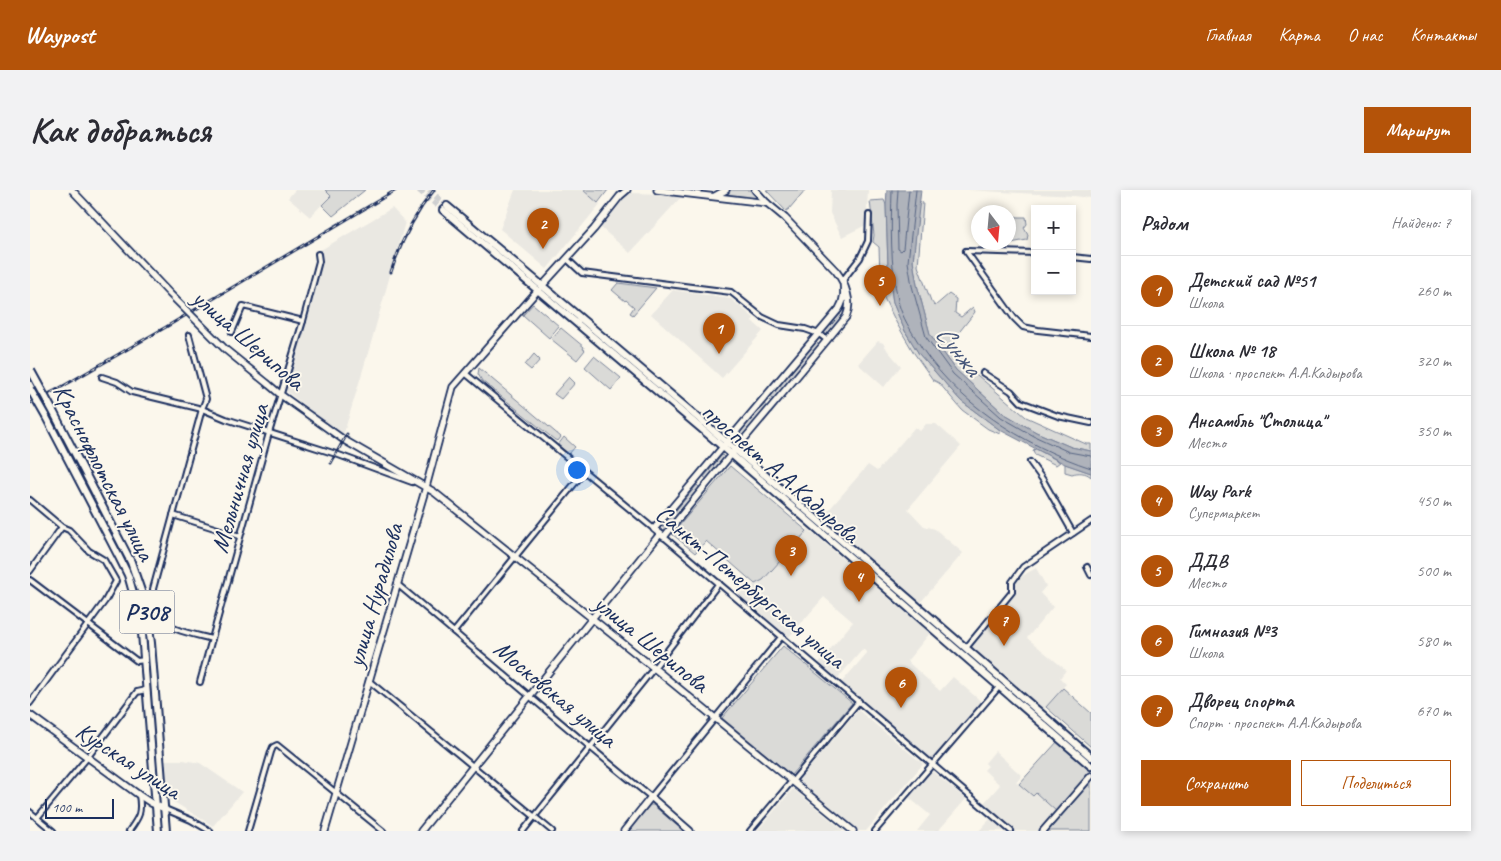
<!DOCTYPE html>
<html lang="ru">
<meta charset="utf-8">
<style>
body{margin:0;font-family:Caveat,sans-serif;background:#f2f2f3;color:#2b2b33}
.controls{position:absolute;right:15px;top:15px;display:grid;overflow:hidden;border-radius:0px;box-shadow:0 2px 8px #0003}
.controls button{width:45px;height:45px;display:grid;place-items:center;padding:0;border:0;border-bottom:1px solid #e1e1e2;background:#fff;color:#2b2b33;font:25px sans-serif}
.compass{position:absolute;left:941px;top:15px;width:45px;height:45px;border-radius:50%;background:#fff;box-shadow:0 2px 8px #0003;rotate:164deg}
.scale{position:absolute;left:15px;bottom:12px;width:69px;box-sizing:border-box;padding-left:5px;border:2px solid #1b2f5e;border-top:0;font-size:14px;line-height:18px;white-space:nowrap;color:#1b2f5e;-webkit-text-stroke:4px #fbf7ec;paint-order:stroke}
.you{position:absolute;left:546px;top:279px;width:18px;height:18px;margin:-12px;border:4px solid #fff;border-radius:50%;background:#1a73e8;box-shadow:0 0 0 8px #1a73e833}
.badge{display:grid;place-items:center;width:32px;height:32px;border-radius:50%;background:#b45309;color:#fff;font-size:16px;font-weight:700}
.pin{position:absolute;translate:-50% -41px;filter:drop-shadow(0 1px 2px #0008)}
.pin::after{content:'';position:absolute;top:26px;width:18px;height:15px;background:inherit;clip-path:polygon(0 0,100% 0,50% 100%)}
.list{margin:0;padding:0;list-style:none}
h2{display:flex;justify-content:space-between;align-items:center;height:65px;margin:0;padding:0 20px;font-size:21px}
h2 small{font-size:16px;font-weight:400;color:#7c7c81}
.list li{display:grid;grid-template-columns:32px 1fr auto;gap:15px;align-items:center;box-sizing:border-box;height:70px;padding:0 20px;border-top:1px solid #e1e1e2}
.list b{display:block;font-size:19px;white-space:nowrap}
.list p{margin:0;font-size:16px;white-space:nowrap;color:#7c7c81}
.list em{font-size:16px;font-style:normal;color:#7c7c81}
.actions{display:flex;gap:10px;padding:15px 20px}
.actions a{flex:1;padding:11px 0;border:1px solid #b45309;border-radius:0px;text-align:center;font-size:18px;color:#b45309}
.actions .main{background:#b45309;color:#fff}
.map{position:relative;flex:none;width:1061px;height:641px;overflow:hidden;border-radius:0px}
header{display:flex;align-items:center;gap:30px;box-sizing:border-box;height:70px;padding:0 25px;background:#b45309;color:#fff}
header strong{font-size:24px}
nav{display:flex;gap:28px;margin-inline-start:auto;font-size:18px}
.intro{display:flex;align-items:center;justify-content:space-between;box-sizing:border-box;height:120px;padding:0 30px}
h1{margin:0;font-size:35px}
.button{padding:12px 22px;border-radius:0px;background:#b45309;color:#fff;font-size:18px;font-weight:700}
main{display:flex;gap:30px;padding:0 30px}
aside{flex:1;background:#fff;border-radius:0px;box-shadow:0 2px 8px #0003}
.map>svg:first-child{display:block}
.built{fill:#eae8e2}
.green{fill:#dadad7;stroke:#7a849a}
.water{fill:#afb3bb;stroke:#747e96}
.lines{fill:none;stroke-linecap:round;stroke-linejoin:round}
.shore{stroke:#566483;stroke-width:1}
.primary-tunnel{stroke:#cecfd0;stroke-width:6;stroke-dasharray:6 3;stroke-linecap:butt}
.street-casing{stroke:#1b2f5e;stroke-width:8}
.secondary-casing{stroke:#1b2f5e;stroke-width:9}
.primary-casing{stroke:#1b2f5e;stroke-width:10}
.street{stroke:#fbf7ec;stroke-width:4}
.secondary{stroke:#fbf7ec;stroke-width:5.5}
.primary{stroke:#fbf7ec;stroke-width:6}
.rail-casing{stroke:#1b2f5e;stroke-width:3}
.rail{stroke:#fbf7ec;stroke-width:1;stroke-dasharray:4;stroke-linecap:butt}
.secondary-bridge-casing{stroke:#1b2f5e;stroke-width:9;stroke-linecap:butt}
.primary-bridge-casing{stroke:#1b2f5e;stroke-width:10;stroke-linecap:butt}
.secondary-bridge{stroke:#fbf7ec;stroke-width:5.5}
.primary-bridge{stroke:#fbf7ec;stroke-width:6}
.labels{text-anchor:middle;stroke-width:4;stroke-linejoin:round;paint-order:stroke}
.shield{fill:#fbf7ec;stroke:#5e6b89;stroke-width:1}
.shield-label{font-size:24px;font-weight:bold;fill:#1b2f5e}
.street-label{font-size:25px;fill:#1b2f5e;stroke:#fbf7ec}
.water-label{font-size:26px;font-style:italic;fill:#47577a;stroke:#fbf7ec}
</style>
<header>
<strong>Waypost</strong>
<nav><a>Главная</a><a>Карта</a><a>О нас</a><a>Контакты</a></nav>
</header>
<div class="intro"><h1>Как добраться</h1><a class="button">Маршрут</a></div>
<main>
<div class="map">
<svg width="1061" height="641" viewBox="0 0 1061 641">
<rect width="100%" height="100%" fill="#fbf7ec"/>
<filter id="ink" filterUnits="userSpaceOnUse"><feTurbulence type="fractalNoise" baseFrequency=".02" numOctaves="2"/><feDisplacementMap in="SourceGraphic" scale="10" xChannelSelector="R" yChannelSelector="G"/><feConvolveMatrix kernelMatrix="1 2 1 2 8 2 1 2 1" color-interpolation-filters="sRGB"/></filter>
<g filter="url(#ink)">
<g class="built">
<polygon points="265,0 295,0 301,5 280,27 258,8"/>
<polygon points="485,0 553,0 570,14 517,79 470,39"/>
<polygon points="801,0 838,0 836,35 812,47 800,23"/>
<polygon points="937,0 1061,0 1061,8 1044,6"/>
<polygon points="600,3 635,4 651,7 600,63 570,37 593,6"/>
<polygon points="362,18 375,32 341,153 313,246 250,196 289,61"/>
<polygon points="643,100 701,109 724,128 722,131 733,141 692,188 621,124"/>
<polygon points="848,151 853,153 858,161 871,176 854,197 828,174"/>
<polygon points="896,234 906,234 931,256 878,319 894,336 905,339 933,363 889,414 791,329 838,275 847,281 885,237 890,241"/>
<polygon points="778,339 900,443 877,471 910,501 923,487 955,515 904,572 811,493 837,463 833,459 807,489 788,474 823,432 794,407 758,448 709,406 711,402 725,394 733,390"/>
<polygon points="1006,378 1016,396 1010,403 1023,417 997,448 1036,480 1030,488 1036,494 1013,521 940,457 983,403 984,395 989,388"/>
<polygon points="828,520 893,574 836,641 827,641 768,591"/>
<polygon points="965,561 992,586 986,592 989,594 1003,606 1006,603 1026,621 1008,641 985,641 953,614 970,595 954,580 958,576 955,573"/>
<polygon points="134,570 153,570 170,573 212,602 183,636 139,609"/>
<polygon points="899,579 936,609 908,641 887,641 900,625 877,606"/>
<polygon points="763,599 814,641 727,641"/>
<polygon points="960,629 974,641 949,641"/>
</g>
<g class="green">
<polygon points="295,0 335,0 303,26 292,15 301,6"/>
<polygon points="553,0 578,0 568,13"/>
<polygon points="696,0 725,0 737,13 685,6"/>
<polygon points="736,0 775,0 759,19 756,21"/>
<polygon points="854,10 856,15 858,76 863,113 875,141 889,164 931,211 970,240 970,244 958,239 932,220 909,193 903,190 884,163 867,134 854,108 850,86 849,57 843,52 844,45 840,11"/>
<polygon points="889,11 893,13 888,76 901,111 905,116 919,104 926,109 925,123 931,127 943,117 945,122 919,155 947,185 996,227 1056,254 1061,254 1061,261 1041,257 1006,242 973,223 926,180 900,144 887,95 883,71"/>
<polygon points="979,24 988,27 996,27 997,34 994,38 998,45 997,50 975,54 971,59 961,58 962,53 978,52"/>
<polygon points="588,93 626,98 603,125 600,123 604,117 596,110 595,111 582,100"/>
<polygon points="503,114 529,136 519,148 493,125"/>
<polygon points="809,123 812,126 797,145 794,142"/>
<polygon points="531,138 554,157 553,159 555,160 547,170 521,149"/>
<polygon points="786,152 789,155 741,212 738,209"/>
<polygon points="504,164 510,170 501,180 495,175"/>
<polygon points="564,166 591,188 581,200 555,177"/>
<polygon points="449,178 531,247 528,251 525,250 452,191 448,184"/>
<polygon points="539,187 545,193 531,209 524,204"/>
<polygon points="734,214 738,217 706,255 702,252"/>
<polygon points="534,247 545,257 539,264 528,255"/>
<polygon points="1006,259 1030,272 1026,275 1005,265 1003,260"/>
<polygon points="692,265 695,268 677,289 674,287"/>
<path d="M 1035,274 L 1061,283 L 1061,287 C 1056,282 1048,282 1042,284 L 1035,282 Z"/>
<polygon points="700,276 777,341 733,390 725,394 676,351 665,363 642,344"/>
<polygon points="667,295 670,298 635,339 632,337"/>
<polygon points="753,456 822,513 761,585 692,528"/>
<polygon points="1033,498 1061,523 1061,557 1016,517"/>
<polygon points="1028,551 1061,580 1061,581 1026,621 1006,603 1003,606 989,594"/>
<polygon points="1061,591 1061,641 1017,641"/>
<polygon points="620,615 623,615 653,641 599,641"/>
</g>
<polygon class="water" points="857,0 891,0 883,71 887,95 900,144 926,180 973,223 1006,242 1041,257 1061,261 1061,283 1035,274 970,240 931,211 889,164 875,141 863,113 858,76 856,15"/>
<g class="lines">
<g class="shore">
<path d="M 862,0 C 861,36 860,74 868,110 C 870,122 878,136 885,147 C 921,210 994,256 1061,278"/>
<polyline points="868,0 867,15 868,59 871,61 873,59 879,0"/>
<polyline points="886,0 878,72 882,96 896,147 923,184 971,227 1004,246 1039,262 1061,266"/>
</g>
<g class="primary-tunnel">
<polyline points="389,0 413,20"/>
<polyline points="399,0 417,16"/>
</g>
<defs>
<g id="street">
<polyline points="936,61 984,128 993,137 1008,140 1061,146"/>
<polyline points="936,61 1005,63"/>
<polyline points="1042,67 1061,69"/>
<polyline points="537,69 552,83 701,102 732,127 749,135 775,139 789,144 797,150"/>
<polyline points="813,90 830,68 838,51 839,25"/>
<polyline points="202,142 213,116 273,131"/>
<polyline points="159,145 176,209 172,219 196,229 306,264 382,292"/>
<polyline points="435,183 624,339"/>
<polyline points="953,183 981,201 991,212 1028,226 1061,233"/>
<path d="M 72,187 L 87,192 L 102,202 L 172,219 L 123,399 C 124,408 124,419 128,426 C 135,440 168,445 182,449"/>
<polyline points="1000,272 1013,290 1043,343"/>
<polyline points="0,310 32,337 39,340 59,361 74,370 86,391 75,411 0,513"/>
<polyline points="143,325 210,346"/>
<polyline points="634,347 981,641"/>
<polyline points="1057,377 1061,385"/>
<polyline points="0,381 32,337"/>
<polyline points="0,390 107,471 115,470"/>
<path d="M 367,394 C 452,465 535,538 621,607 L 752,446"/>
<polyline points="424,442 554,282"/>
<polyline points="936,458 982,402 982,392 993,377 1061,331"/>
<polyline points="339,491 522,641"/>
<polyline points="170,492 239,243 273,131 289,71 288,64"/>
<polyline points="765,588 829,511"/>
<polyline points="135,619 161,630 180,641"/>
<polyline points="0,622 23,641"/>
<polyline points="7,628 57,568 107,502 116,500"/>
<path d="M 99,641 C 109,627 112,623 109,605"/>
<polyline points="218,641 241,562 243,557 247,555 353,641"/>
<polyline points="493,641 624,478 689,393"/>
<polyline points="720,641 762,591"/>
<polyline points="845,641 969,497"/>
</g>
<g id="secondary">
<polyline points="627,0 737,13"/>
<path d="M 725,0 L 737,13 L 755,28 L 806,81 C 815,93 823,112 816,127 C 756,201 693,272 634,347 L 624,339 L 809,119 C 815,109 814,101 813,90"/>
<polyline points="685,6 696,0"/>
<polyline points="513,95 564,39 590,6 597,0"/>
<polyline points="238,194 251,205 314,250 404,302 624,478 823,641"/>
<polyline points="0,525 109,605 121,613 135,619"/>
<polyline points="295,641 396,297 423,197 508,100"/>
<polyline points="391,641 630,344"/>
<polyline points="594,641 621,607 660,641"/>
<polyline points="1013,641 1061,586"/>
</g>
<g id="primary">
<path d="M 417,16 C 634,197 848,381 1061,567"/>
<polyline points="413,20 686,251 1061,576"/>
<polyline points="24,223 101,372 111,401 118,429 121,453 136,641"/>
<polyline points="16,227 88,365 98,385 111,431 128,641"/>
</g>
</defs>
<use href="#street" class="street-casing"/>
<use href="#secondary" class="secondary-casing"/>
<use href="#primary" class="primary-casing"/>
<use href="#street" class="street"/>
<use href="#secondary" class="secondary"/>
<use href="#primary" class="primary"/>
<defs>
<g id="rail">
<path d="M 361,82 C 371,51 384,25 404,0"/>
<polyline points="0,213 28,199 136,137 366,0"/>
<polyline points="301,273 317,244"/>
</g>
</defs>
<use href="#rail" class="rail-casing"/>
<use href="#rail" class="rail"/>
<defs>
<polyline id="secondary-bridge" points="42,0 140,104 196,160 238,194"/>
<g id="primary-bridge">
<polyline points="1,181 24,223"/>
<polyline points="0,199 16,227"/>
</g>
</defs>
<use href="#secondary-bridge" class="secondary-bridge-casing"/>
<use href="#primary-bridge" class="primary-bridge-casing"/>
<use href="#secondary-bridge" class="secondary-bridge"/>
<use href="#primary-bridge" class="primary-bridge"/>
</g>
</g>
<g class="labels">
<rect class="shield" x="89.5" y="400.5" width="55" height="43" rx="4"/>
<g class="shield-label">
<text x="117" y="430">P308</text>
</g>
<g class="street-label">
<text transform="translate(219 149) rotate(41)" y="9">улица Шерипова</text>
<text transform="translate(75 282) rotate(63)" y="9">Краснофлотская улица</text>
<text transform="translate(751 282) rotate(41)" y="9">проспект А.А.Кадырова</text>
<text transform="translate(209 288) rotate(-74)" y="9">Мельничная улица</text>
<text transform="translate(721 396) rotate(40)" y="9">Санкт-Петербургская улица</text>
<text transform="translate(344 405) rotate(-74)" y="9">улица Нурадилова</text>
<text transform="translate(622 453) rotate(39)" y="9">улица Шерипова</text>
<text transform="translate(526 503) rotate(40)" y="9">Московская улица</text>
<text transform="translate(99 570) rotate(33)" y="9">Курская улица</text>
</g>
<g class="water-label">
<text transform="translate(929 160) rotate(52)" y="9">Сунжа</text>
</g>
</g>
</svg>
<div class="controls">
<button>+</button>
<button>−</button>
</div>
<svg class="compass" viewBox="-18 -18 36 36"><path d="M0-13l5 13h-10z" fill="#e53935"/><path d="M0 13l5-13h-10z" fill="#7c7c81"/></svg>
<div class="scale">100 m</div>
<div class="you"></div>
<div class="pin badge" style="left:689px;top:164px">1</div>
<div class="pin badge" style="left:513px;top:59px">2</div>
<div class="pin badge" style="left:761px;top:386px">3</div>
<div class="pin badge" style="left:829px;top:412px">4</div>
<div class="pin badge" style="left:850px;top:116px">5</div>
<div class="pin badge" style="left:871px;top:518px">6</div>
<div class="pin badge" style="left:974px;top:456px">7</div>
</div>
<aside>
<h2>Рядом<small>Найдено: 7</small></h2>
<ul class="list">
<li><span class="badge">1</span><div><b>Детский сад №51</b><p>Школа</p></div><em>260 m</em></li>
<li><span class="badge">2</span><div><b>Школа № 18</b><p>Школа · проспект А.А.Кадырова</p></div><em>320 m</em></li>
<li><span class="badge">3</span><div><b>Ансамбль &quot;Столица&quot;</b><p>Место</p></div><em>350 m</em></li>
<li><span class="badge">4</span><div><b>Way Park</b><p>Супермаркет</p></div><em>450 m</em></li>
<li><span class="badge">5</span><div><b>ДДВ</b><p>Место</p></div><em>500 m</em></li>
<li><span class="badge">6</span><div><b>Гимназия №3</b><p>Школа</p></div><em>580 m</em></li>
<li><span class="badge">7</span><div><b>Дворец спорта</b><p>Спорт · проспект А.А.Кадырова</p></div><em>670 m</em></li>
</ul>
<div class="actions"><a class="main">Сохранить</a><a>Поделиться</a></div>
</aside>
</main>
